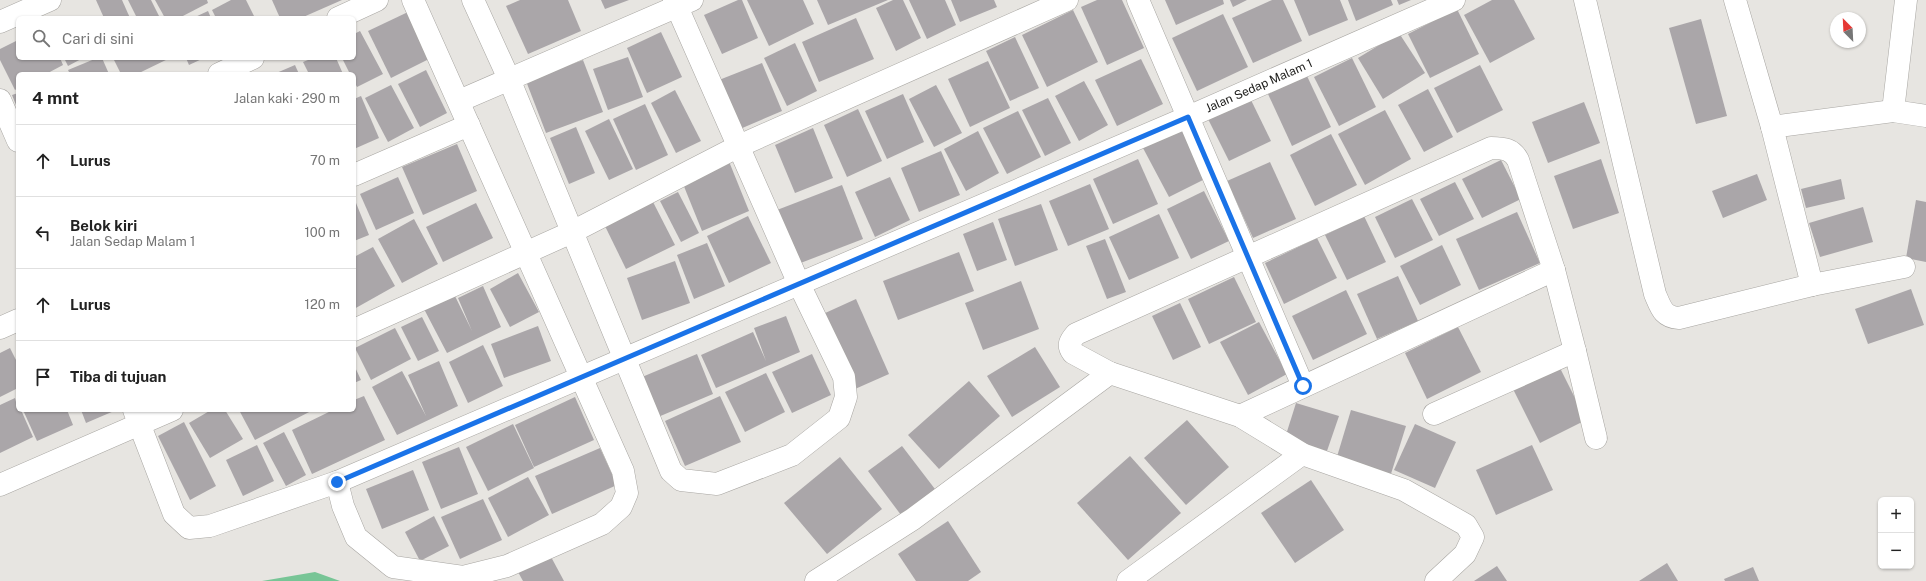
<!DOCTYPE html>
<html lang="id">
<meta charset="utf-8">
<style>
body{margin:0;font-family:"Public Sans",sans-serif;background:#f2f2f2;color:#222}
.controls{position:absolute;right:12px;bottom:12px;display:grid;overflow:hidden;border-radius:6px;box-shadow:0 1px 3px #0004}
.controls button{width:36px;height:36px;display:grid;place-items:center;padding:0;border:0;border-bottom:1px solid #e0e0e0;background:#fff;color:#222;font:20px sans-serif}
.compass{position:absolute;left:1830px;top:12px;width:36px;height:36px;border-radius:50%;background:#fff;box-shadow:0 1px 3px #0004;rotate:336deg}
.stop{position:absolute;width:12px;height:12px;margin:-9px;border:3px solid #1a73e8;border-radius:50%;background:#fff}
.stop.end{background:#1a73e8;border-color:#fff;box-shadow:0 1px 4px #0008}
.list{margin:0;padding:0;list-style:none}
h2{display:flex;justify-content:space-between;align-items:center;height:52px;margin:0;padding:0 16px;font-size:17px}
h2 small{font-size:13px;font-weight:400;color:#767676}
.list li{display:grid;grid-template-columns:26px 1fr auto;gap:12px;align-items:center;box-sizing:border-box;height:72px;padding:0 16px;border-top:1px solid #e0e0e0}
.list b{display:block;font-size:15px;white-space:nowrap}
.list p{margin:0;font-size:13px;white-space:nowrap;color:#767676}
.list em{font-size:13px;font-style:normal;color:#767676}
.icon{flex:none;width:22px;height:22px;fill:none;stroke:currentColor;stroke-width:2;stroke-linecap:round;stroke-linejoin:round}
.map{position:relative;flex:none;width:1926px;height:581px;overflow:hidden}
.search{position:absolute;background:#fff;box-shadow:0 1px 3px #0004;left:16px;top:16px;width:340px;height:44px;display:flex;align-items:center;gap:10px;box-sizing:border-box;padding:0 14px;border-radius:6px;color:#767676;font-size:15px}
.panel{position:absolute;background:#fff;box-shadow:0 1px 3px #0004;left:16px;top:72px;width:340px;height:340px;border-radius:6px}
.map>svg:first-child{display:block}
.forest{fill:#78c596}
.building{fill:#aaa6a9}
.lines{fill:none;stroke-linecap:round;stroke-linejoin:round}
.street-casing{stroke:#a8a6a2;stroke-width:23}
.street{stroke:#fff;stroke-width:22}
.route{stroke:#1a73e8;stroke-width:5}
.labels{text-anchor:middle;stroke-width:3;stroke-linejoin:round;paint-order:stroke}
.street-label{font-size:12px;fill:#20201e;stroke:#e7e5e1}
</style>
<div class="map">
<svg width="1926" height="581" viewBox="0 0 1926 581">
<rect width="100%" height="100%" fill="#e7e5e1"/>
<polygon class="forest" points="315,572 340,581 262,581"/>
<g class="building">
<polygon points="96,0 122,0 130,18 104,18"/>
<polygon points="128,0 151,0 160,18 137,18"/>
<polygon points="155,0 207,0 208,3 179,18 165,18"/>
<polygon points="231,0 246,0 255,18 216,18 212,10"/>
<polygon points="272,0 342,0 301,18 280,18"/>
<polygon points="520,0 568,0 581,31 528,54 506,6"/>
<polygon points="601,0 629,0 605,9"/>
<polygon points="738,0 742,0 758,38 722,54 704,15"/>
<polygon points="747,0 803,0 814,24 769,46"/>
<polygon points="817,0 888,0 828,25"/>
<polygon points="893,0 903,0 921,38 896,51 876,8"/>
<polygon points="909,0 945,0 956,25 927,39"/>
<polygon points="951,0 994,0 997,7 960,22"/>
<polygon points="1097,0 1122,0 1144,48 1107,65 1081,7"/>
<polygon points="1165,0 1223,0 1224,4 1176,25"/>
<polygon points="1230,0 1247,0 1233,7"/>
<polygon points="1272,0 1283,0 1302,41 1253,63 1232,18"/>
<polygon points="1294,0 1340,0 1348,20 1309,36"/>
<polygon points="1348,0 1391,0 1393,5 1356,21"/>
<polygon points="1397,0 1411,0 1399,5"/>
<polygon points="1492,0 1514,0 1535,39 1490,63 1464,15"/>
<polygon points="1457,9 1479,54 1430,78 1408,34"/>
<polygon points="1073,10 1098,62 1047,87 1022,35"/>
<polygon points="208,11 211,18 193,18"/>
<polygon points="408,12 431,58 391,78 368,31"/>
<polygon points="1223,14 1248,67 1197,91 1172,38"/>
<polygon points="856,18 874,59 819,82 802,42"/>
<polygon points="1701,19 1727,116 1696,124 1669,28"/>
<polygon points="360,31 383,74 357,87 354,81 354,74 350,74 342,58 354,58 354,34"/>
<polygon points="661,32 682,77 647,93 627,48"/>
<polygon points="1399,33 1425,73 1383,99 1358,58"/>
<polygon points="1015,37 1039,88 1010,101 986,51"/>
<polygon points="18,40 18,58 60,58 63,65 46,74 18,74 18,88 15,90 0,60 0,49"/>
<polygon points="795,43 817,91 787,106 764,58"/>
<polygon points="628,57 643,97 608,110 593,69"/>
<polygon points="64,58 83,58 68,66"/>
<polygon points="97,58 102,58 109,74 70,74 68,70"/>
<polygon points="113,58 170,58 137,74 121,74"/>
<polygon points="186,58 204,58 189,65"/>
<polygon points="313,58 336,58 343,74 309,74 303,62"/>
<polygon points="1352,58 1376,107 1339,126 1314,77"/>
<polygon points="1141,59 1163,104 1117,126 1095,80"/>
<polygon points="583,60 603,112 546,133 526,81"/>
<polygon points="988,61 1010,108 970,127 948,79"/>
<polygon points="762,63 782,111 740,129 719,80"/>
<polygon points="295,65 299,74 274,74"/>
<polygon points="1480,65 1503,110 1457,133 1434,88"/>
<polygon points="426,70 447,113 420,127 398,84"/>
<polygon points="1307,76 1331,127 1292,146 1268,94"/>
<polygon points="1084,81 1108,125 1079,141 1055,96"/>
<polygon points="391,85 414,128 388,142 365,98"/>
<polygon points="936,85 962,133 934,147 909,99"/>
<polygon points="1428,89 1453,137 1424,152 1398,105"/>
<polygon points="675,90 701,141 676,153 651,103"/>
<polygon points="18,93 18,110 12,95"/>
<polygon points="903,94 924,142 887,159 865,111"/>
<polygon points="361,96 379,138 354,149 354,99"/>
<polygon points="1048,98 1071,143 1045,156 1022,110"/>
<polygon points="1250,98 1271,141 1229,161 1208,119"/>
<polygon points="1584,102 1600,143 1548,163 1532,122"/>
<polygon points="645,104 668,155 636,170 613,119"/>
<polygon points="858,109 882,161 847,177 824,125"/>
<polygon points="1385,110 1411,159 1365,185 1338,134"/>
<polygon points="1018,111 1041,157 1007,174 983,128"/>
<polygon points="609,119 633,169 609,180 585,131"/>
<polygon points="576,127 595,173 569,184 550,138"/>
<polygon points="813,128 833,178 795,193 775,145"/>
<polygon points="1181,128 1207,178 1169,197 1143,148"/>
<polygon points="978,131 999,173 966,191 944,149"/>
<polygon points="1331,134 1357,185 1315,206 1290,155"/>
<polygon points="457,144 477,191 423,215 402,167"/>
<polygon points="941,151 960,195 919,212 901,168"/>
<polygon points="728,159 749,211 702,231 681,179"/>
<polygon points="1138,159 1158,204 1113,224 1093,179"/>
<polygon points="1601,159 1619,213 1573,229 1554,176"/>
<polygon points="1501,160 1521,199 1482,218 1462,179"/>
<polygon points="1270,162 1296,219 1253,238 1227,181"/>
<polygon points="1757,174 1767,200 1723,218 1712,191"/>
<polygon points="398,177 414,213 376,230 360,194"/>
<polygon points="890,177 910,220 875,237 855,192"/>
<polygon points="1841,179 1845,199 1806,208 1801,189"/>
<polygon points="1455,182 1474,219 1439,236 1420,199"/>
<polygon points="1090,184 1109,229 1068,246 1049,201"/>
<polygon points="842,185 863,239 798,264 777,210"/>
<polygon points="1204,191 1229,241 1191,259 1167,209"/>
<polygon points="678,192 699,233 681,242 660,201"/>
<polygon points="354,198 369,235 354,241"/>
<polygon points="1412,199 1433,240 1395,258 1375,217"/>
<polygon points="652,200 675,245 626,269 604,224"/>
<polygon points="1916,200 1926,202 1926,262 1906,258"/>
<polygon points="476,203 493,238 443,262 426,227"/>
<polygon points="1041,204 1058,250 1015,266 998,219"/>
<polygon points="1863,207 1873,242 1820,257 1809,223"/>
<polygon points="1517,212 1540,263 1479,290 1456,239"/>
<polygon points="1159,214 1179,258 1129,280 1109,237"/>
<polygon points="748,216 771,263 729,283 707,236"/>
<polygon points="1364,216 1386,262 1347,280 1325,235"/>
<polygon points="414,219 438,264 402,283 378,239"/>
<polygon points="993,222 1007,260 977,271 963,234"/>
<polygon points="1317,238 1337,278 1284,304 1265,263"/>
<polygon points="1105,239 1126,292 1107,299 1086,246"/>
<polygon points="707,243 725,286 694,299 677,255"/>
<polygon points="1442,245 1461,285 1420,305 1400,266"/>
<polygon points="373,247 395,286 354,309 354,257"/>
<polygon points="959,252 974,291 898,320 883,281"/>
<polygon points="675,261 690,303 642,320 627,278"/>
<polygon points="518,273 539,312 510,327 490,289"/>
<polygon points="1398,276 1418,321 1377,339 1357,294"/>
<polygon points="1234,277 1256,322 1209,344 1188,299"/>
<polygon points="1021,281 1039,329 983,350 965,303"/>
<polygon points="483,286 501,327 447,353 424,309 454,294 472,331 458,298"/>
<polygon points="1911,289 1924,325 1868,344 1855,309"/>
<polygon points="1346,290 1367,334 1313,360 1292,316"/>
<polygon points="856,299 889,374 855,389 823,314"/>
<polygon points="1180,303 1201,347 1173,360 1152,316"/>
<polygon points="786,316 800,352 716,388 701,355 753,332 766,361 754,328"/>
<polygon points="422,317 439,351 418,361 401,327"/>
<polygon points="1259,322 1287,374 1248,395 1220,342"/>
<polygon points="538,326 551,361 504,378 491,344"/>
<polygon points="1458,327 1481,372 1427,399 1405,353"/>
<polygon points="395,328 411,359 371,380 355,348"/>
<polygon points="483,345 503,386 468,403 449,362"/>
<polygon points="1035,347 1060,387 1012,417 987,376"/>
<polygon points="10,348 18,364 18,388 0,397 0,353"/>
<polygon points="697,354 713,394 658,417 642,377"/>
<polygon points="812,354 831,395 792,413 772,372"/>
<polygon points="439,361 458,406 397,435 372,387 402,371 426,416 408,375"/>
<polygon points="354,365 361,380 354,383"/>
<polygon points="1559,366 1586,420 1540,443 1513,389"/>
<polygon points="766,373 785,412 745,432 725,392"/>
<polygon points="969,381 1000,416 939,469 908,435"/>
<polygon points="364,396 385,440 312,474 292,430 333,410 354,410 354,400"/>
<polygon points="720,396 741,442 685,466 665,421"/>
<polygon points="575,397 594,440 534,467 515,425"/>
<polygon points="15,398 18,410 21,410 33,437 0,453 0,405"/>
<polygon points="1296,403 1339,416 1327,451 1285,438"/>
<polygon points="23,410 67,410 73,425 37,441"/>
<polygon points="81,410 113,410 114,411 86,423"/>
<polygon points="211,410 225,410 243,439 210,458 189,423"/>
<polygon points="239,410 313,410 255,440"/>
<polygon points="1351,410 1406,426 1390,477 1336,460"/>
<polygon points="1187,420 1229,467 1186,505 1144,458"/>
<polygon points="184,422 216,486 190,500 158,436"/>
<polygon points="513,424 534,468 488,491 466,447"/>
<polygon points="1415,424 1456,442 1435,488 1394,470"/>
<polygon points="284,432 306,475 286,486 263,443"/>
<polygon points="257,445 274,481 243,496 226,460"/>
<polygon points="1532,445 1553,490 1496,515 1476,470"/>
<polygon points="902,446 938,493 904,519 868,471"/>
<polygon points="459,447 478,494 441,509 422,462"/>
<polygon points="600,448 617,485 552,514 535,476"/>
<polygon points="1130,456 1181,513 1128,560 1077,503"/>
<polygon points="840,457 882,509 827,554 784,503"/>
<polygon points="413,470 429,510 382,529 366,489"/>
<polygon points="528,477 549,515 508,537 488,498"/>
<polygon points="1311,480 1344,530 1295,563 1261,513"/>
<polygon points="483,499 502,540 460,559 441,517"/>
<polygon points="434,516 449,546 420,561 405,532"/>
<polygon points="948,521 981,572 968,581 916,581 898,554"/>
<polygon points="550,555 564,581 523,581 518,572"/>
<polygon points="1667,563 1678,581 1639,581"/>
<polygon points="1497,566 1507,581 1474,581"/>
<polygon points="1753,567 1759,581 1725,581 1724,579"/>
</g>
<g class="lines">
<defs>
<g id="street">
<polyline points="473,0 509,79 671,471 681,480 717,484 792,455 839,418 846,397 844,377 799,284 674,0"/>
<polyline points="1138,0 1303,386"/>
<path d="M 1585,0 L 1655,294 C 1661,308 1663,317 1679,318 L 1812,285 L 1904,267"/>
<polyline points="1735,0 1772,127 1812,285"/>
<polyline points="338,18 377,0"/>
<polyline points="0,22 50,0"/>
<polyline points="219,74 253,58"/>
<polyline points="0,100 18,141"/>
<polyline points="459,101 692,0"/>
<polyline points="1893,111 1906,0"/>
<polyline points="1772,127 1893,111 1926,116"/>
<polyline points="354,175 469,125"/>
<polyline points="0,328 18,320"/>
<polyline points="354,330 572,232 739,146 1067,0"/>
<polyline points="1575,351 1596,438"/>
<path id="s1" d="M 134,410 L 174,514 L 189,528 L 210,526 L 337,482 L 1188,117 L 1454,0"/>
<path d="M 1434,414 L 1575,351 L 1554,270 L 1518,160 C 1512,149 1504,148 1491,148 L 1076,334 C 1070,341 1067,345 1073,353 L 1110,373 L 1240,416 L 1302,454 L 1404,490 L 1466,525 L 1473,537 L 1465,554 L 1436,581"/>
<polyline points="1240,416 1554,270"/>
<polyline points="337,482 343,506 356,537 393,567 463,577 507,566 602,524 621,507 627,493 623,471 413,0"/>
<polyline points="0,485 172,410"/>
<polyline points="816,581 913,519 1110,373"/>
<polyline points="1128,581 1302,454"/>
</g>
</defs>
<use href="#street" class="street-casing"/>
<use href="#street" class="street"/>
</g>
<g class="lines">
<polyline class="route" points="337,482 1188,117 1303,386"/>
</g>
<g class="labels">
<g class="street-label">
<text dy="4" stroke="none"><textPath href="#s1" startOffset="1291">Jalan Sedap Malam 1</textPath></text>
</g>
</g>
</svg>
<div class="controls">
<button>+</button>
<button>−</button>
</div>
<svg class="compass" viewBox="-18 -18 36 36"><path d="M0-13l5 13h-10z" fill="#e53935"/><path d="M0 13l5-13h-10z" fill="#767676"/></svg>
<div class="stop" style="left:1303px;top:386px"></div>
<div class="stop end" style="left:337px;top:482px"></div>
<div class="search"><svg class="icon" aria-label="search" viewBox="0 0 24 24"><circle cx="10" cy="10" r="6"/><path d="M15 15l6 6"/></svg>Cari di sini</div>
<section class="panel">
<h2>4 mnt<small>Jalan kaki · 290 m</small></h2>
<ul class="list">
<li><svg class="icon" aria-label="ahead" viewBox="0 0 24 24"><path d="M12 20V5M6 11l6-6 6 6"/></svg><div><b>Lurus</b></div><em>70 m</em></li>
<li><svg class="icon" aria-label="left" viewBox="0 0 24 24"><path d="M17 20v-9H6M10 6l-5 5 5 5"/></svg><div><b>Belok kiri</b><p>Jalan Sedap Malam 1</p></div><em>100 m</em></li>
<li><svg class="icon" aria-label="ahead" viewBox="0 0 24 24"><path d="M12 20V5M6 11l6-6 6 6"/></svg><div><b>Lurus</b></div><em>120 m</em></li>
<li><svg class="icon" aria-label="arrive" viewBox="0 0 24 24"><path d="M6 21V4h12l-3 4 3 4H6"/></svg><div><b>Tiba di tujuan</b></div></li>
</ul>
</section>
</div>
